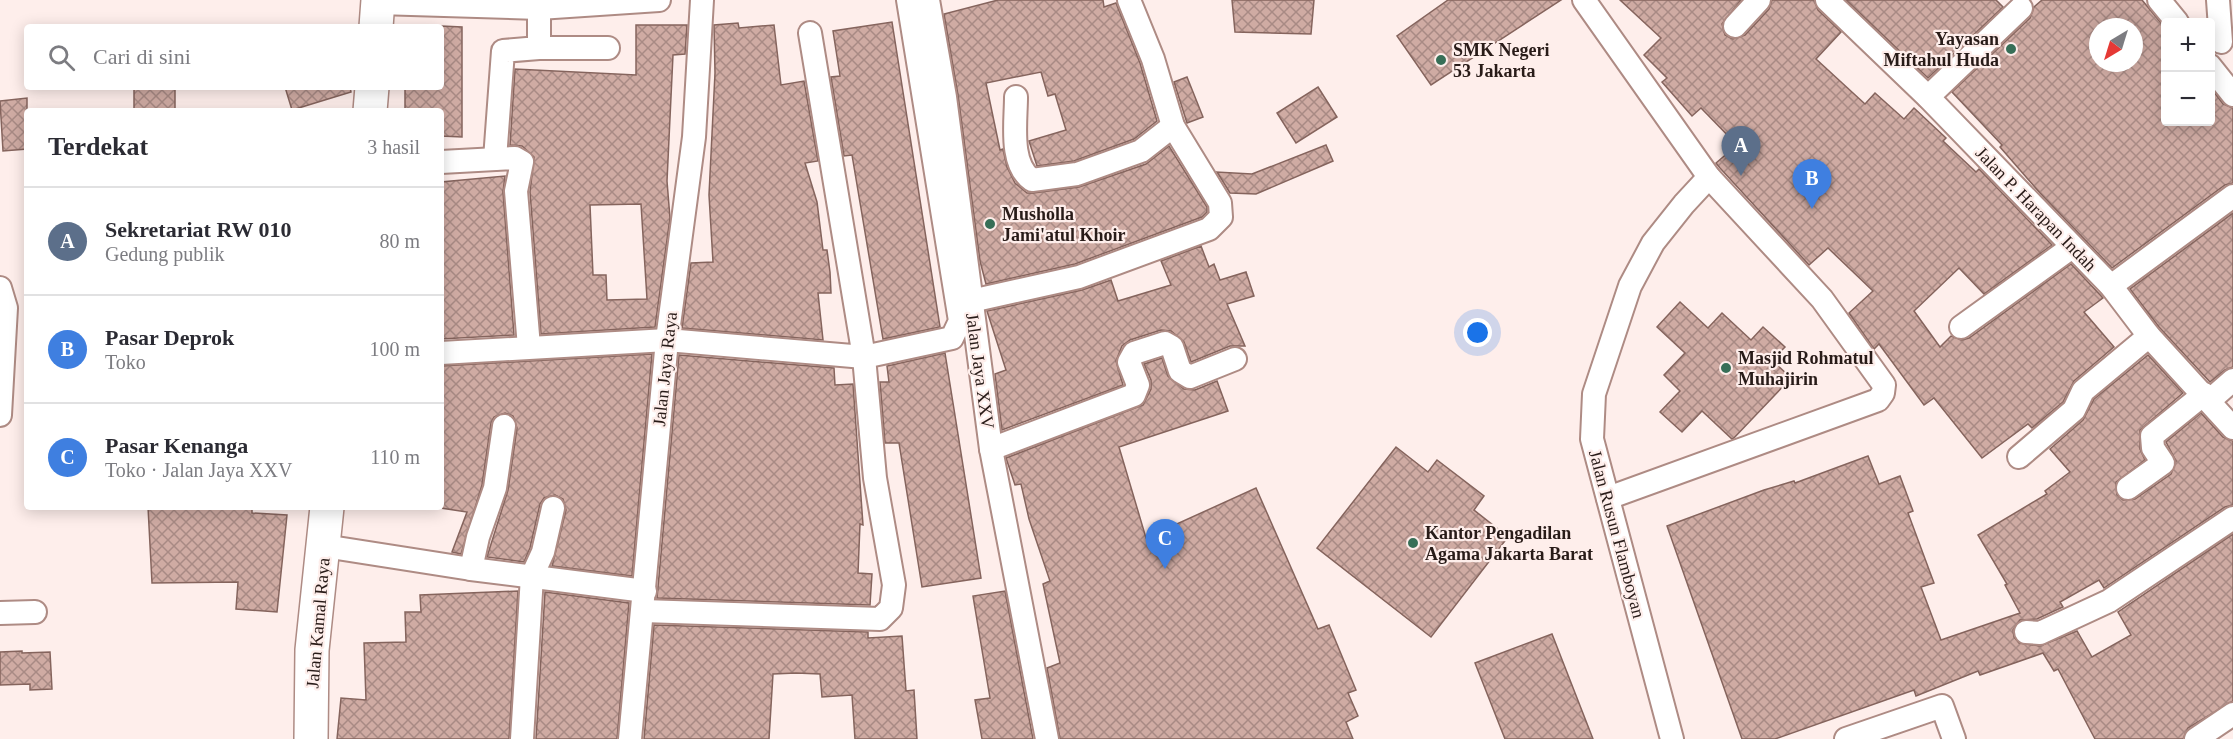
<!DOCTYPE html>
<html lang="id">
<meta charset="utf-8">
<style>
body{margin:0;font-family:"Times New Roman",serif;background:#f2f2f3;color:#2b2b33}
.controls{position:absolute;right:18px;top:18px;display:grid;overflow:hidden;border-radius:6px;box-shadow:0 3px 15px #0003}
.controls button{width:54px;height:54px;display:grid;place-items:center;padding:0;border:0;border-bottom:2px solid #e1e1e2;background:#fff;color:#2b2b33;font:30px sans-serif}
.compass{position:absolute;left:2089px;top:18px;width:54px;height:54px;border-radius:50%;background:#fff;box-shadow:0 3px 15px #0003;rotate:218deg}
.you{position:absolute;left:1478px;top:333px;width:21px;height:21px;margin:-15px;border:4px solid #fff;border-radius:50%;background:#1a73e8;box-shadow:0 0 0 9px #1a73e833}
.badge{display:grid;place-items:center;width:39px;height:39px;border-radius:50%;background:#376f57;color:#fff;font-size:20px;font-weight:700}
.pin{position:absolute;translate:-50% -50px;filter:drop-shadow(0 2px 3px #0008)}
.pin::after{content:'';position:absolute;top:32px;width:21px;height:18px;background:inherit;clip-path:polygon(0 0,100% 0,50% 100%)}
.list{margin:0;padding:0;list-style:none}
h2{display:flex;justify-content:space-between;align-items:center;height:78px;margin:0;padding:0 24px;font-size:26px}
h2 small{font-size:20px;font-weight:400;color:#7c7c81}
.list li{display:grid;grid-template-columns:39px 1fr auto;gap:18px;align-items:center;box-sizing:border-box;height:108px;padding:0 24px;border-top:2px solid #e1e1e2}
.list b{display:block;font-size:22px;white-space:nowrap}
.list p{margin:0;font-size:20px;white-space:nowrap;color:#7c7c81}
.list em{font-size:20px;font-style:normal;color:#7c7c81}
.icon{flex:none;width:33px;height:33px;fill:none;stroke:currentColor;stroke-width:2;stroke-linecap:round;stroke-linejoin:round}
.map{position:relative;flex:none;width:2233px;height:739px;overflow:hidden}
.search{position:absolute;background:#fff;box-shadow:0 3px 15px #0003;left:24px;top:24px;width:420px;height:66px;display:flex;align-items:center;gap:15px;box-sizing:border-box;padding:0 21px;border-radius:6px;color:#7c7c81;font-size:22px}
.panel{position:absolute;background:#fff;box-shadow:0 3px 15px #0003;left:24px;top:108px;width:420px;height:402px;border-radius:6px}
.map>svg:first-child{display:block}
.building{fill:url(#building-cross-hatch);stroke:#85645d;stroke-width:1.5;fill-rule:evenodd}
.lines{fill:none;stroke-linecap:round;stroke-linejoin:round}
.minor-casing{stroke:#ae8b84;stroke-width:26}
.secondary-casing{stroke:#ae8b84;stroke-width:36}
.minor{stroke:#fff;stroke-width:22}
.secondary{stroke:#fff;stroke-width:33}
.poi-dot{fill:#376f57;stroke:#feeeeb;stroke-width:2}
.labels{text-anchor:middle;stroke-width:4.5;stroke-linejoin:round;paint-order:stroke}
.poi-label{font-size:18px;font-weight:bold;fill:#281b18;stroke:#feeeeb;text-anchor:start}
.street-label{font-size:18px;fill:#281b18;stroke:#feeeeb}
</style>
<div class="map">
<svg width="2233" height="739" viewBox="0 0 2233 739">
<defs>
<pattern id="building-cross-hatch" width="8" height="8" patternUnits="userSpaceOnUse" patternTransform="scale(1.5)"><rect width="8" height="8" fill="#cfaba3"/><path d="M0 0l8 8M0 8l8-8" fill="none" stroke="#a88a84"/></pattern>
</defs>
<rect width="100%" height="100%" fill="#feeeeb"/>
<g class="building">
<polygon points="998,0 1103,0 1104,7 1116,3 1140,63 1157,121 1134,139 1074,161 1037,166 1029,141 1066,130 1055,94 1048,96 1041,72 986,83 1000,150 1003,149 1007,167 1015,183 1027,193 1033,193 1079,187 1146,164 1169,146 1207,207 1207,212 1202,217 1075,264 986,284 980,261 958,95 944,14"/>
<polygon points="1232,0 1314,0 1311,34 1235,32"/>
<polygon points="1448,0 1561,0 1431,85 1397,36"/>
<polygon points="1620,0 1741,0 1722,24 1725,35 1733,39 1745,35 1769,9 1772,0 1814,0 1818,10 1841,32 1816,59 1865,104 1875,93 1904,119 1914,108 1946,138 1943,141 1976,172 1979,169 2052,245 1984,294 1959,268 1914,311 1940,347 1951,336 1962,340 1969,338 2071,264 2103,298 2084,312 2114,347 2074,381 2063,402 2032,428 2028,424 1982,458 1934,398 1924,405 1879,344 1874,349 1849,313 1873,291 1828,248 1809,265 1720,168 1716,163 1737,145 1701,108 1692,116 1662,82 1667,78 1644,55 1661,38"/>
<polygon points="1846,0 1996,0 2003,7 1928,78"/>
<path d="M 2042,0 L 2142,0 L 2166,29 L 2166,122 L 2211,122 L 2211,88 L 2223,104 L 2233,108 L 2233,183 L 2225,185 L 2112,268 L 2040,193 L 2000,147 L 2002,145 L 1952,92 L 2030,18 L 2034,7 ZM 2098,27 L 2134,27 L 2134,63 L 2098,63 Z"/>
<polygon points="892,22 940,327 883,339 852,155 844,156 831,77 840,76 833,31"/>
<polygon points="738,23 739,28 774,25 781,85 804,81 818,161 805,163 817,202 823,250 827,250 830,272 831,293 818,293 823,340 682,328 691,263 713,262 709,195 715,73 714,25"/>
<path d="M 636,25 L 687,25 L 685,54 L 673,55 L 667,181 L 670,218 L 655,327 L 541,334 L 530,192 L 534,157 L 522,146 L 510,145 L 515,69 L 636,75 ZM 641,204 L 647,299 L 607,300 L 606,275 L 593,275 L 590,205 Z"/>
<polygon points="441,26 462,27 462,137 441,136 441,110 405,109 405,87 441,87"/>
<polygon points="1187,77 1203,117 1187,123 1174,82"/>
<polygon points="285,87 350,87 351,92 292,110"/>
<polygon points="1318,87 1337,117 1296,143 1277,113"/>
<rect x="134" y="88" width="41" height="23"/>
<polygon points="27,98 27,149 3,151 0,101"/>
<polygon points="1326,145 1333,161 1256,194 1230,193 1217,172 1252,174"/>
<polygon points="505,176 503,192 514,335 441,339 441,182"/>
<polygon points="2233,213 2233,367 2225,370 2210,382 2159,327 2130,289"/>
<polygon points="1201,246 1209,267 1214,264 1220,280 1246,272 1254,296 1227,304 1245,346 1230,346 1191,362 1184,342 1171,331 1161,330 1130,340 1122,346 1116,361 1123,385 1002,430 995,374 1006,370 987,311 1082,290 1111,280 1118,301 1171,285 1161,261"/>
<polygon points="1680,302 1708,328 1722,313 1751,340 1763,327 1785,347 1772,360 1791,378 1734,438 1732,439 1702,411 1682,432 1660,412 1680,391 1664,375 1685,353 1657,327"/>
<polygon points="945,353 981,578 922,587 899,443 885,443 880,382 889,382 887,366"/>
<polygon points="652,354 632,576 552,566 566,510 563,499 555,495 544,498 540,504 530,548 524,562 487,557 508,490 517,428 513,416 505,413 494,417 491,423 482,485 461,554 452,552 467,512 441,508 441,366"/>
<polygon points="679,355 834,368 835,385 853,384 863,525 860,524 858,573 872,574 870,605 657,598"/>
<polygon points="2148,355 2183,393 2140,430 2140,449 2145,460 2116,482 2117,495 2123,500 2135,499 2171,474 2176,461 2166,442 2201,413 2223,437 2233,441 2233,505 2225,507 2104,588 2099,580 2060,602 2063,607 2037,619 2020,620 2013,630 2014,637 2019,643 2040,646 2077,631 2092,657 2131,635 2118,612 2233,534 2233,701 2188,728 2183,739 2095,739 2058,669 2054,671 2043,653 1980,675 1978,671 1916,696 1914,690 1775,739 1742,739 1667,526 1764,490 1794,481 1795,483 1868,456 1879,484 1900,476 1913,511 1908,513 1934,583 1921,587 1941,640 2020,613 2005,585 2007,584 1978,535 2047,494 2045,491 2070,472 2050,449 2083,420 2094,399"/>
<polygon points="1162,358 1168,376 1184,389 1195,390 1217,381 1228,411 1119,447 1146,538 1256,488 1318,629 1329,625 1356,690 1348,693 1358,716 1346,722 1353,739 1060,739 1047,668 1060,663 1043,584 1050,581 1029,519 1021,484 1015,485 1006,458 1143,405 1151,389 1151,380 1144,364"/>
<polygon points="1396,447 1428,472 1437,460 1484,496 1474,510 1508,537 1431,637 1317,548"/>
<polygon points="148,507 252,507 252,513 287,515 277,612 236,609 238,582 152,583"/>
<polygon points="518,591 509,739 337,739 341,698 366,700 364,643 406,642 405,612 421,612 420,595"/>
<polygon points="1005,591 1033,739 982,739 975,700 990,698 973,596"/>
<polygon points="545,592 629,603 617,739 536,739"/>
<polygon points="654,625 868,632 868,638 902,636 906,691 914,690 917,739 855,739 852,695 822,697 820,674 796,673 773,674 769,739 644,739"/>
<polygon points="1552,634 1593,739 1505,739 1475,663"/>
<polygon points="22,651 22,653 50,652 52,689 30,690 30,684 0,685 0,652"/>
</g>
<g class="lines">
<defs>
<g id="minor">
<polyline points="928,0 945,97 991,449 1047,739"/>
<polyline points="1584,0 1709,177 1822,299 1884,385 1883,393 1878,400 1608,498"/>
<polyline points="1827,0 1928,97 2111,286 2149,336 2233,428"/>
<polyline points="2159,0 2177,22"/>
<polyline points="2218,0 2221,42"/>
<polyline points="378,3 539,8 659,0"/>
<polyline points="1735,26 1759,0"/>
<polyline points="539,48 608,48"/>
<polyline points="2210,66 2233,95"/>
<path d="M 1016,97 C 1016,122 1009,164 1032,180 L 1077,174 L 1141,151 L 1173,126"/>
<polyline points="1928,97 2021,8"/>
<polyline points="495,159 503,51 539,48 539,8"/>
<polyline points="441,162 515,158 522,162 516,191 529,347"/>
<polyline points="2111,286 2233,196"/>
<polyline points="0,288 6,308 0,415"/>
<polyline points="971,301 1079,277 1209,229 1221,217 1220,203 1173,126 1153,59 1129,0"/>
<polyline points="1961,327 2072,247"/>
<polyline points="441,353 667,340 864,357 810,33"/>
<polyline points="2209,401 2233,380"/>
<polyline points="991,449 1134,395 1138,385 1129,362 1134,353 1165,343 1172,347 1180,371 1190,377 1235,359"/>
<polyline points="2019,457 2074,410 2083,391 2149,336"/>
<polyline points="2128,488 2163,463 2153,448 2152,436 2204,394"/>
<polyline points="324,546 471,569 645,591"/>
<polyline points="471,569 478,537 495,488 504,426"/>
<polyline points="643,611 880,619 891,608 894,585 875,478 864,357 952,338 960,321 908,0"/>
<polyline points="0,613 35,612"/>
<polyline points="2026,632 2040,633 2109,601 2233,518"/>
<polyline points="522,739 532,576 543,552 553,508"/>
<polyline points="630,739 667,340 694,137 702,0"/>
<polyline points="1672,739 1592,439 1594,394 1630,286 1653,243 1684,204 1709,177"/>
<polyline points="1846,739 1942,706 1954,739"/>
<polyline points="2196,739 2233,714"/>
</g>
<g id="secondary">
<polyline points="376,27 378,0"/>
<polyline points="370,111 372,87"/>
<polyline points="311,739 312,650 327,507"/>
</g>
</defs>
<use href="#minor" class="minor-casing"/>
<use href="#secondary" class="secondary-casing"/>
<use href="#minor" class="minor"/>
<use href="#secondary" class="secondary"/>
</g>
<g class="poi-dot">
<circle cx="2011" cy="49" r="6"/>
<circle cx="1441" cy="60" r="6"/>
<circle cx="990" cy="224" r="6"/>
<circle cx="1726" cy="368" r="6"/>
<circle cx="1413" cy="543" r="6"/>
</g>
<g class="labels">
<g class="poi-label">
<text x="1999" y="45" text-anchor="end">Yayasan<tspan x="1999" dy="21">Miftahul Huda</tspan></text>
<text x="1453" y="56">SMK Negeri<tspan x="1453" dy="21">53 Jakarta</tspan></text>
<text x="1002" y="220">Musholla<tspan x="1002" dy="21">Jami'atul Khoir</tspan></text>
<text x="1738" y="364">Masjid Rohmatul<tspan x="1738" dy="21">Muhajirin</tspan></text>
<text x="1425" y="539">Kantor Pengadilan<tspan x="1425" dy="21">Agama Jakarta Barat</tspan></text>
</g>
<g class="street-label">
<text transform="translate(2036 209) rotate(46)" y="6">Jalan P. Harapan Indah</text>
<text transform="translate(665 369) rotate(-84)" y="6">Jalan Jaya Raya</text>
<text transform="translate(980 371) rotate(82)" y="6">Jalan Jaya XXV</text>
<text transform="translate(1617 534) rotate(75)" y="6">Jalan Rusun Flamboyan</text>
<text transform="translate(318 623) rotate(-85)" y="6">Jalan Kamal Raya</text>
</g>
</g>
</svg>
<div class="controls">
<button>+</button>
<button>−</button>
</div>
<svg class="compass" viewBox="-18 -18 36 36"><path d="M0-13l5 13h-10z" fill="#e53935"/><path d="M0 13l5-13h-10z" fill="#7c7c81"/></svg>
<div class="you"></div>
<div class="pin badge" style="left:1741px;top:176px;background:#5c6f8a">A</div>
<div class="pin badge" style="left:1812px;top:209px;background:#3f7fe0">B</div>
<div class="pin badge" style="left:1165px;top:569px;background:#3f7fe0">C</div>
<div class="search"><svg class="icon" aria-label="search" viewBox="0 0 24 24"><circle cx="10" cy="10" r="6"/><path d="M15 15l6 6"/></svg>Cari di sini</div>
<section class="panel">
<h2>Terdekat<small>3 hasil</small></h2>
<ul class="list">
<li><span class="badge" style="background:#5c6f8a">A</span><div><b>Sekretariat RW 010</b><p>Gedung publik</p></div><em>80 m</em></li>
<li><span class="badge" style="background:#3f7fe0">B</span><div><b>Pasar Deprok</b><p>Toko</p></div><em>100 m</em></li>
<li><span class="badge" style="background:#3f7fe0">C</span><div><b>Pasar Kenanga</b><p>Toko · Jalan Jaya XXV</p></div><em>110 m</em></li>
</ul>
</section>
</div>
